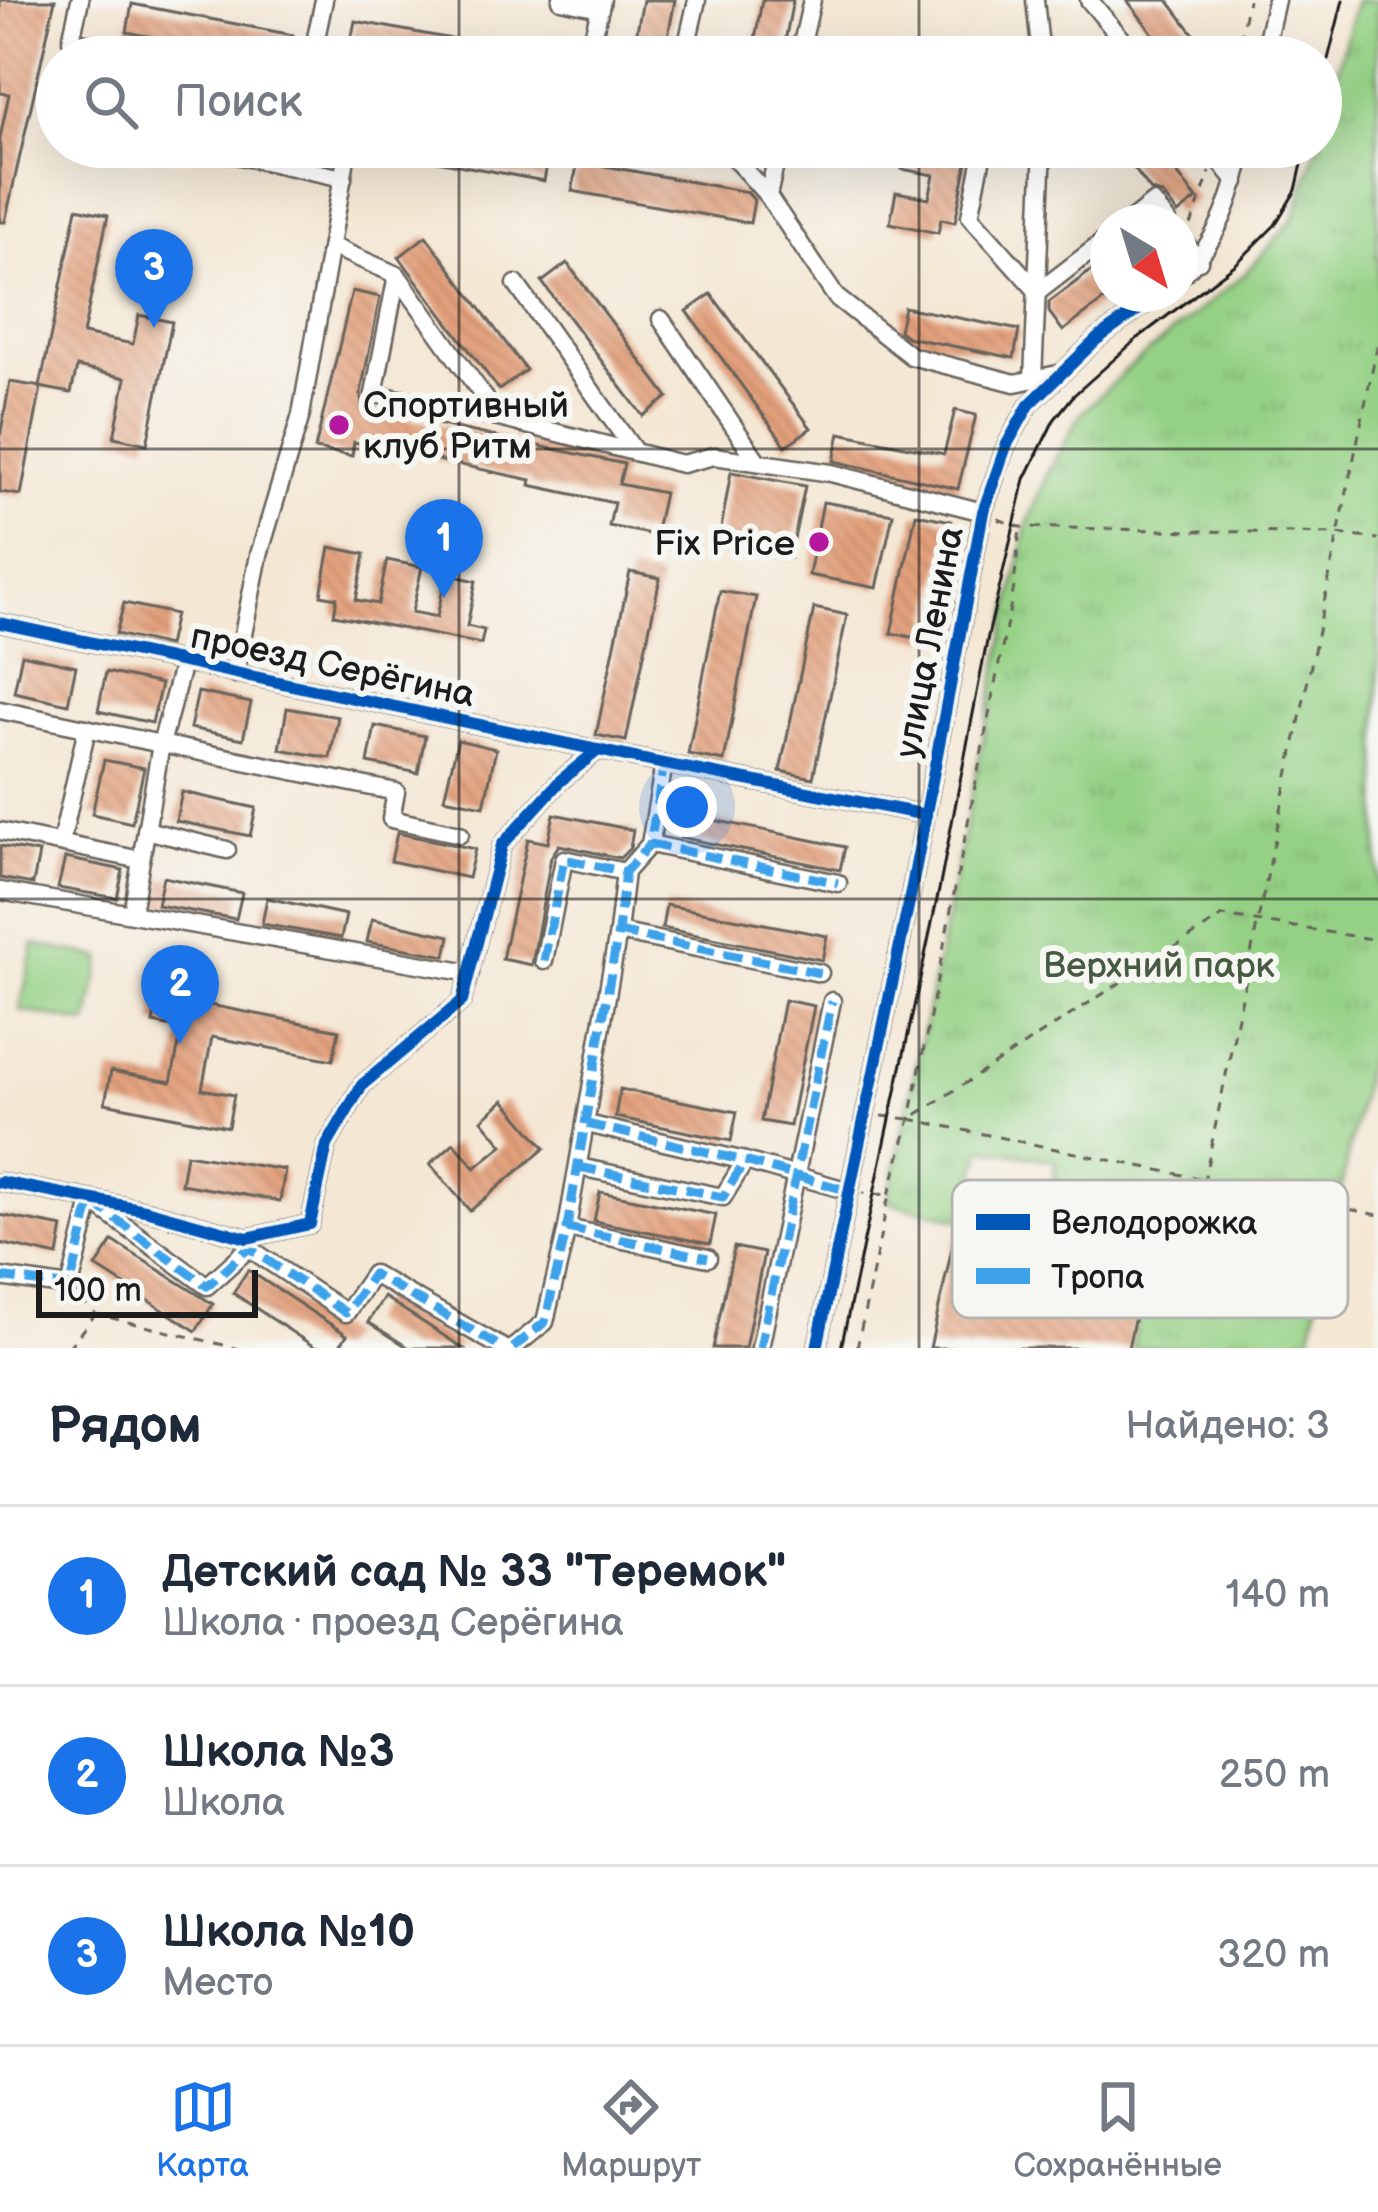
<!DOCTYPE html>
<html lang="ru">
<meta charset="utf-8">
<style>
body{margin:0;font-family:"Balsamiq Sans",sans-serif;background:#f6f6f7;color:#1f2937}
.compass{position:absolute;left:1090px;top:204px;width:108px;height:108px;border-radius:50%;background:#fff;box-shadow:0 12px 48px #0002;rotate:142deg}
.scale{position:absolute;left:36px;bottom:30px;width:222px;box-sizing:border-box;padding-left:12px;border:6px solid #1c1c1c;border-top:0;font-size:33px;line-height:42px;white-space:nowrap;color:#1c1c1c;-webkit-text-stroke:9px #f6f6f2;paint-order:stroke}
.you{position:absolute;left:687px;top:807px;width:42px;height:42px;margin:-30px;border:9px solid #fff;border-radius:50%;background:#1a73e8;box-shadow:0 0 0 18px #1a73e833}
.badge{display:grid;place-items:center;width:78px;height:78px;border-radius:50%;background:#1a73e8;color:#fff;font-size:39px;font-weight:700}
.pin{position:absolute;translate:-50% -99px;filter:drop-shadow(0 3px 6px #0008)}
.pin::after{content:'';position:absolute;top:63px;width:42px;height:36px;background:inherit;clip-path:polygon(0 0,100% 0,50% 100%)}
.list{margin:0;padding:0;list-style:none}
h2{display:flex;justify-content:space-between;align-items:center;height:156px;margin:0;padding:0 48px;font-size:51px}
h2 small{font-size:39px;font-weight:400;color:#747a83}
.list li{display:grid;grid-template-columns:78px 1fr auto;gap:36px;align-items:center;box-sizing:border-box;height:180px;padding:0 48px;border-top:3px solid #e0e1e3}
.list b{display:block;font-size:45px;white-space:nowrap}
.list p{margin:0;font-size:39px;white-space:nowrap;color:#747a83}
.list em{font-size:39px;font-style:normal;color:#747a83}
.icon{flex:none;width:66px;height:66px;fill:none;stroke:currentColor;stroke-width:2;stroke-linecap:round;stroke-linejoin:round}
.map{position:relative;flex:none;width:1378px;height:1348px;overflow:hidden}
.search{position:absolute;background:#fff;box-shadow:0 12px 48px #0002;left:36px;right:36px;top:36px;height:132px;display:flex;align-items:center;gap:30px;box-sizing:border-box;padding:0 42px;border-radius:66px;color:#747a83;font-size:45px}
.sheet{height:696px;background:#fff}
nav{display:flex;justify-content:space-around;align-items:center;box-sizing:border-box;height:168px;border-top:3px solid #e0e1e3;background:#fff;font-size:33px;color:#747a83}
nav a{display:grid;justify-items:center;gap:6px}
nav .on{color:#1a73e8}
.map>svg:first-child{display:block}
.park{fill:url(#park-tufts);stroke:#587650;stroke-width:3}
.pitch{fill:#95d185;stroke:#587650;stroke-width:3}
.building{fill:url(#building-back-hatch)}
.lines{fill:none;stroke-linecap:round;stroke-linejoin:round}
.minor-casing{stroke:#68635c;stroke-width:21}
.path{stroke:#68635c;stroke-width:3;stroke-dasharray:9 9;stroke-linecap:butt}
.minor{stroke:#fff;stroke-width:16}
.tram{stroke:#1c1c1c;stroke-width:3}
.quiet{stroke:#3da2ea;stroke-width:9;stroke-dasharray:18 9;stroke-linecap:butt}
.cycleway-casing{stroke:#f6f6f2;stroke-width:20}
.cycleway{stroke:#0057b8;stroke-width:12}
.grid{fill:none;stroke:#1c1c1c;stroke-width:3;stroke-opacity:0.55}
.poi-dot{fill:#b5179e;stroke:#f6f6f2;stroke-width:4.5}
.labels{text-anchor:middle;stroke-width:12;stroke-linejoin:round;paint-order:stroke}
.poi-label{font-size:36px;fill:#1c1c1c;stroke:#f6f6f2;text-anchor:start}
.street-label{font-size:36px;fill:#1c1c1c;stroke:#f6f6f2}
.park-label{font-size:36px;fill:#465b41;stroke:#f6f6f2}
.key{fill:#f6f6f2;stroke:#b5b5b2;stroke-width:3}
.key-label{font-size:33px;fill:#1c1c1c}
</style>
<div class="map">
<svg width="1378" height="1348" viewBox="0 0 1378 1348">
<defs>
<pattern id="park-tufts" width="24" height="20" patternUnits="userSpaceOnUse" patternTransform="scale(3)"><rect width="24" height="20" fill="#95d185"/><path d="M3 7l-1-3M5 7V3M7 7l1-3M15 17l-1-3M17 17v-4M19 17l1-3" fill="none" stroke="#80b372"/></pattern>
<pattern id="building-back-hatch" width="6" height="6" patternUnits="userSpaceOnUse" patternTransform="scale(3)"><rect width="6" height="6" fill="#e3a07b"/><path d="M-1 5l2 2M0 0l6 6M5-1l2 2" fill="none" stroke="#c2896a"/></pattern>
</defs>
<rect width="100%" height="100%" fill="#f6f6f2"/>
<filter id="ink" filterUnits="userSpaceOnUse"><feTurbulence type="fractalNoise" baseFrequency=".00833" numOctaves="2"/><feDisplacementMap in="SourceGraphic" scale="24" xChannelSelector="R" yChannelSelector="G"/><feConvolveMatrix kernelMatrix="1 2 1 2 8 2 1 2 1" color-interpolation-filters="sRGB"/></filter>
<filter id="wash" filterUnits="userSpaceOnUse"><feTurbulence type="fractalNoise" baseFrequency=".004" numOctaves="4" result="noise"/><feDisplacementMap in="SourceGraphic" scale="48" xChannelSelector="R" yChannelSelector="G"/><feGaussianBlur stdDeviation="2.7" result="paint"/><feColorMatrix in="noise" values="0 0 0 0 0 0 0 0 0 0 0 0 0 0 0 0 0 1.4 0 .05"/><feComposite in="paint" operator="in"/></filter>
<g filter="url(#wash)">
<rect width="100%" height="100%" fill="#f4e7d4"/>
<polygon class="park" points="1356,0 1378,0 1378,1010 1308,1348 1132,1348 1158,1224 1100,1211 1087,1265 1039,1255 1056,1161 982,1148 966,1221 888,1202 1027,525 1050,468 1081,414 1128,368 1246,273 1294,218 1317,147 1321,147 1321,133"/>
<polygon class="pitch" points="34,944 102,958 88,1024 20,1010"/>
<g id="blocks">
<g class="building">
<polygon points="0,0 55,0 5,222 0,222 0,138 9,94 0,93"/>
<polygon points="643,0 675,0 664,57 632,57"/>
<polygon points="762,0 793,0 782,57 752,57"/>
<polygon points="1127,0 1168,0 1211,57 1171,57"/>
<polygon points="132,4 293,35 289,57 255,57 127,32"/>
<polygon points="355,21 516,51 515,57 384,57 349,50"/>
<polygon points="395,147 519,147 549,153 544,181 394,153"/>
<polygon points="906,147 970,147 955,222 941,219 938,233 890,223 896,192 929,198 934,175 902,169"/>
<polygon points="1118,147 1157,147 1197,199 1178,214 1162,194 1151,191"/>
<polygon points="578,161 747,192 754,200 750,223 572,191"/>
<polygon points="77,208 108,215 83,334 133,344 139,315 172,322 147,444 114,437 126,378 77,367 71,393 40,387"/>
<polygon points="426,236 526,370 499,390 399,257"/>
<polygon points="1108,258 1108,297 1063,331 1049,312 1049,302"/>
<polygon points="567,263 668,397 643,416 542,282"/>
<polygon points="352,291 380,297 361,392 362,408 624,464 619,484 664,493 655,535 609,526 614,503 530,485 531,480 354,442 352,456 315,449"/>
<polygon points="711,294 811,428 786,446 687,311"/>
<polygon points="904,307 1019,330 1014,358 907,337 899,331"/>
<polygon points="10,382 41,387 21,495 0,492 0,437"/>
<polygon points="955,410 976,415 958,489 834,461 840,433 944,454"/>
<polygon points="731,472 805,486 790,558 718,546"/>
<polygon points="823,502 893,514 877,588 809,575"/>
<polygon points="916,514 951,521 926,640 891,633"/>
<polygon points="330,547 365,554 356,600 378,604 387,560 422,567 412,612 437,617 446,574 476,581 467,626 484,630 481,644 334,615 337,598 321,595"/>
<polygon points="630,572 660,578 626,741 596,735"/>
<polygon points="720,591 756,597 724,761 688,754"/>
<polygon points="124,603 175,614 168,646 116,634"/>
<polygon points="814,608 847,615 813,778 780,771"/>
<polygon points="22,654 76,666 68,704 14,692"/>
<polygon points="106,672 161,684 152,723 98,711"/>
<polygon points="198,692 251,703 243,739 190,728"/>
<polygon points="287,708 338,717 330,758 280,749"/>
<polygon points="375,726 425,736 418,773 368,763"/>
<polygon points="458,740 496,749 484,806 444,798"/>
<polygon points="104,760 144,768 132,823 92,814"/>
<polygon points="182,792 256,808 250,836 176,821"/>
<polygon points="554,814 633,830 630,848 620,858 559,845 551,857 532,965 502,959 528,839 548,843"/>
<polygon points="684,814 845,847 840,870 680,837"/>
<polygon points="397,833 475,849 468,878 391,861"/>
<polygon points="0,846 39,853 33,884 0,878"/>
<polygon points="65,858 123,870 117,898 58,888"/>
<polygon points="163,877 242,893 236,919 157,905"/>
<polygon points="267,898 346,915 341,938 262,924"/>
<polygon points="666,905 827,936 822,960 662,928"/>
<polygon points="372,919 450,936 446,956 367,942"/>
<polygon points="158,995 339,1030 333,1060 212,1037 202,1089 234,1095 228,1127 105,1103 111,1071 171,1082 182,1029 153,1023"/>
<polygon points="784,1000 814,1006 790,1126 761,1121"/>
<polygon points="620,1089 737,1112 731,1141 615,1117"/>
<polygon points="504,1100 545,1148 470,1211 430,1164 454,1143 475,1168 503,1145 482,1120"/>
<polygon points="186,1154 285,1170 280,1201 181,1184"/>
<polygon points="600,1192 716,1215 710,1244 594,1221"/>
<polygon points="0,1215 63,1227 58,1256 0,1243"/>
<polygon points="1111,1225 1153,1234 1128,1348 930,1348 954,1239 1019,1253 1016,1266 1098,1284"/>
<polygon points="113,1241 213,1304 196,1331 96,1267"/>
<polygon points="734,1247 764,1253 745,1348 713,1348"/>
<polygon points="248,1270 347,1335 338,1348 316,1348 233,1293"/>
<polygon points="384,1297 463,1348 409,1348 368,1322"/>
</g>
</g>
</g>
<g filter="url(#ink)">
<use href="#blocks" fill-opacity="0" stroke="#68635c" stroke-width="3"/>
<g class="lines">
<defs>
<g id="minor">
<polyline points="80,0 71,40 154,57"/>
<polyline points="561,0 600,8"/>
<polyline points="1035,0 1041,57"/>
<polyline points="1089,0 1137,57"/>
<polyline points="312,57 324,0"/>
<polyline points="588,57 602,0"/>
<polyline points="684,57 697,0"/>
<polyline points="799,57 812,0"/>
<polyline points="1263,57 1276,0"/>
<polyline points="57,102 53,120 57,121"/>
<polyline points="198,147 343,178"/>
<polyline points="724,147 768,196 836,297 911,356 1015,383 1058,374"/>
<polyline points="984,147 970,216 1038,292 1108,238"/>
<polyline points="1209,147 1236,182"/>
<polyline points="768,196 779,147"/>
<polyline points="1129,222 1153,203 1168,222"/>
<polyline points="1180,237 1199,261"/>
<polyline points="331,246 397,275 374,394 499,418 682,464 714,456 831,473 983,512"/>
<polyline points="397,275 499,418"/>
<path d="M 1180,277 C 1218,244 1233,196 1244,147"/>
<polyline points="516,284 635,452"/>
<polyline points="661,319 758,462"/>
<polyline points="1033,379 1043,147"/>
<polyline points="0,623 654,762 926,815"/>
<polyline points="235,674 259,555 301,415 348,147"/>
<polyline points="0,710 161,744 183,663"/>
<polyline points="146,830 227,850"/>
<polyline points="0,831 141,860"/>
<polyline points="61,843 87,728"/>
<polyline points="650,844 838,883"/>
<polyline points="0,891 470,973"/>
<polyline points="132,913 161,744 396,792 391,819 460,834"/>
<polyline points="618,932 820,973"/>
<polyline points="544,961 564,859 625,872 650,844 664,764"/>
<polyline points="587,1124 745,1161 849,1191"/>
<polyline points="579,1167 723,1197 745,1161"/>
<polyline points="0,1182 145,1210 247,1238 310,1224 327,1145 362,1085 462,1001 502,845 560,781 598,750"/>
<polyline points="567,1228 708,1258"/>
<polyline points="0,1277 70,1287 91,1201 207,1286 249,1248 346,1313 373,1274 503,1348"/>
<polyline points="513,1348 545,1322 567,1228 618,932 625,872"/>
<polyline points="760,1348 832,1001"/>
<polyline points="817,1348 911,892 983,512 1006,446 1029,405 1097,339 1160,294"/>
</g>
</defs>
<use href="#minor" class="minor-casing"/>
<g class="path">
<polyline points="1236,57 1248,0"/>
<polyline points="1191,225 1210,172"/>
<polyline points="998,519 1020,527 1336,534 1378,539"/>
<polyline points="882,1116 910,1119 1223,916 1378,940"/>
<polyline points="910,1119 1378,1215"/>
<polyline points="889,1195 910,1119 1014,587 1020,527"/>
<polyline points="81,1299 95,1314 236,1348"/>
<polyline points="1178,1306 1378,342"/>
<polyline points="68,1348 94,1316"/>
<polyline points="857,1348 889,1195 863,1193"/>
</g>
<use href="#minor" class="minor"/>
<g class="tram">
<polyline points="1321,87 1343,0"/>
<polyline points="841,1348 939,890 988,636 1025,479 1054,420 1074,395 1138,338 1236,264 1275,225 1296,190 1306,147"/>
</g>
<g class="quiet">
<polyline points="650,844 838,883"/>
<polyline points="618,932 820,973"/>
<polyline points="544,961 564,859 625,872 650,844 664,764"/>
<polyline points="587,1124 745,1161 849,1191"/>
<polyline points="579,1167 723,1197 745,1161"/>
<polyline points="567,1228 708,1258"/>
<polyline points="0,1277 70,1287 91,1201 207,1286 249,1248 346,1313 373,1274 503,1348"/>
<polyline points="513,1348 545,1322 567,1228 618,932 625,872"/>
<polyline points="760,1348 832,1001"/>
</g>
<defs>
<g id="cycleway">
<polyline points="0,623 654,762 926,815"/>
<polyline points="0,1182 145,1210 247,1238 310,1224 327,1145 362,1085 462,1001 502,845 560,781 598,750"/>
<polyline points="817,1348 911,892 983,512 1006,446 1029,405 1097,339 1160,294"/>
</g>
</defs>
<use href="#cycleway" class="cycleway-casing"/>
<use href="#cycleway" class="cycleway"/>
</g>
</g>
<path class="grid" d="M 459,0 L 459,57M 919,0 L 919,57M 459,147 L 459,1348M 919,147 L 919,1348M 0,449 L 1378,449M 0,899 L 1378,899"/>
<g class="poi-dot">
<circle cx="339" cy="425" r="12"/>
<circle cx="819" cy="542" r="12"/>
</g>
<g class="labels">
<g class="poi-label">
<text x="363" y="417">Спортивный<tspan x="363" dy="41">клуб Ритм</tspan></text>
<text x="795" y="555" text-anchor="end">Fix Price</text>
</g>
<g class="street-label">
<text transform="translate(928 642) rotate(-79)" y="13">улица Ленина</text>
<text transform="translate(333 664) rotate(12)" y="13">проезд Серёгина</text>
</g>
<g class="park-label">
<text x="1159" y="977">Верхний парк</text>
</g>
</g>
<rect x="952" y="1180" width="396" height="138" rx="18" class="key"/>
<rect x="976" y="1214" width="54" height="16" fill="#0057b8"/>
<rect x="976" y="1268" width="54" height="16" fill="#3da2ea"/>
<g class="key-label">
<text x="1051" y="1234">Велодорожка</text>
<text x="1051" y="1288">Тропа</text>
</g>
</svg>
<svg class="compass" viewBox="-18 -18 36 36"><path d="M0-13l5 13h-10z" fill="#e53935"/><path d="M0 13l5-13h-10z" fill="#747a83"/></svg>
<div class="scale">100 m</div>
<div class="you"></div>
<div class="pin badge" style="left:444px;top:598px">1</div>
<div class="pin badge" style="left:180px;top:1044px">2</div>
<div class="pin badge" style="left:154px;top:328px">3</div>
<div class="search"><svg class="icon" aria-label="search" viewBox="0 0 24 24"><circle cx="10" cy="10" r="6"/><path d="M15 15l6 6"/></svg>Поиск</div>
</div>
<section class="sheet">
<h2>Рядом<small>Найдено: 3</small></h2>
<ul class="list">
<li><span class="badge">1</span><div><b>Детский сад № 33 &quot;Теремок&quot;</b><p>Школа · проезд Серёгина</p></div><em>140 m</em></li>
<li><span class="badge">2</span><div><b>Школа №3</b><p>Школа</p></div><em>250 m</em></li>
<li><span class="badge">3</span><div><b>Школа №10</b><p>Место</p></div><em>320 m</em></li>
</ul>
</section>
<nav>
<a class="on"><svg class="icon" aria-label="map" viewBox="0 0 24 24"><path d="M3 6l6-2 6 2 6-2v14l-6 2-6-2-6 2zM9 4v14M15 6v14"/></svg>Карта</a>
<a><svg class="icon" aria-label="directions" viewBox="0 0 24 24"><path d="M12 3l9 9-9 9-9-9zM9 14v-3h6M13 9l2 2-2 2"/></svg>Маршрут</a>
<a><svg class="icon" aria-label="saved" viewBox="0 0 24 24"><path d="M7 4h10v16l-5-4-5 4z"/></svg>Сохранённые</a>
</nav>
